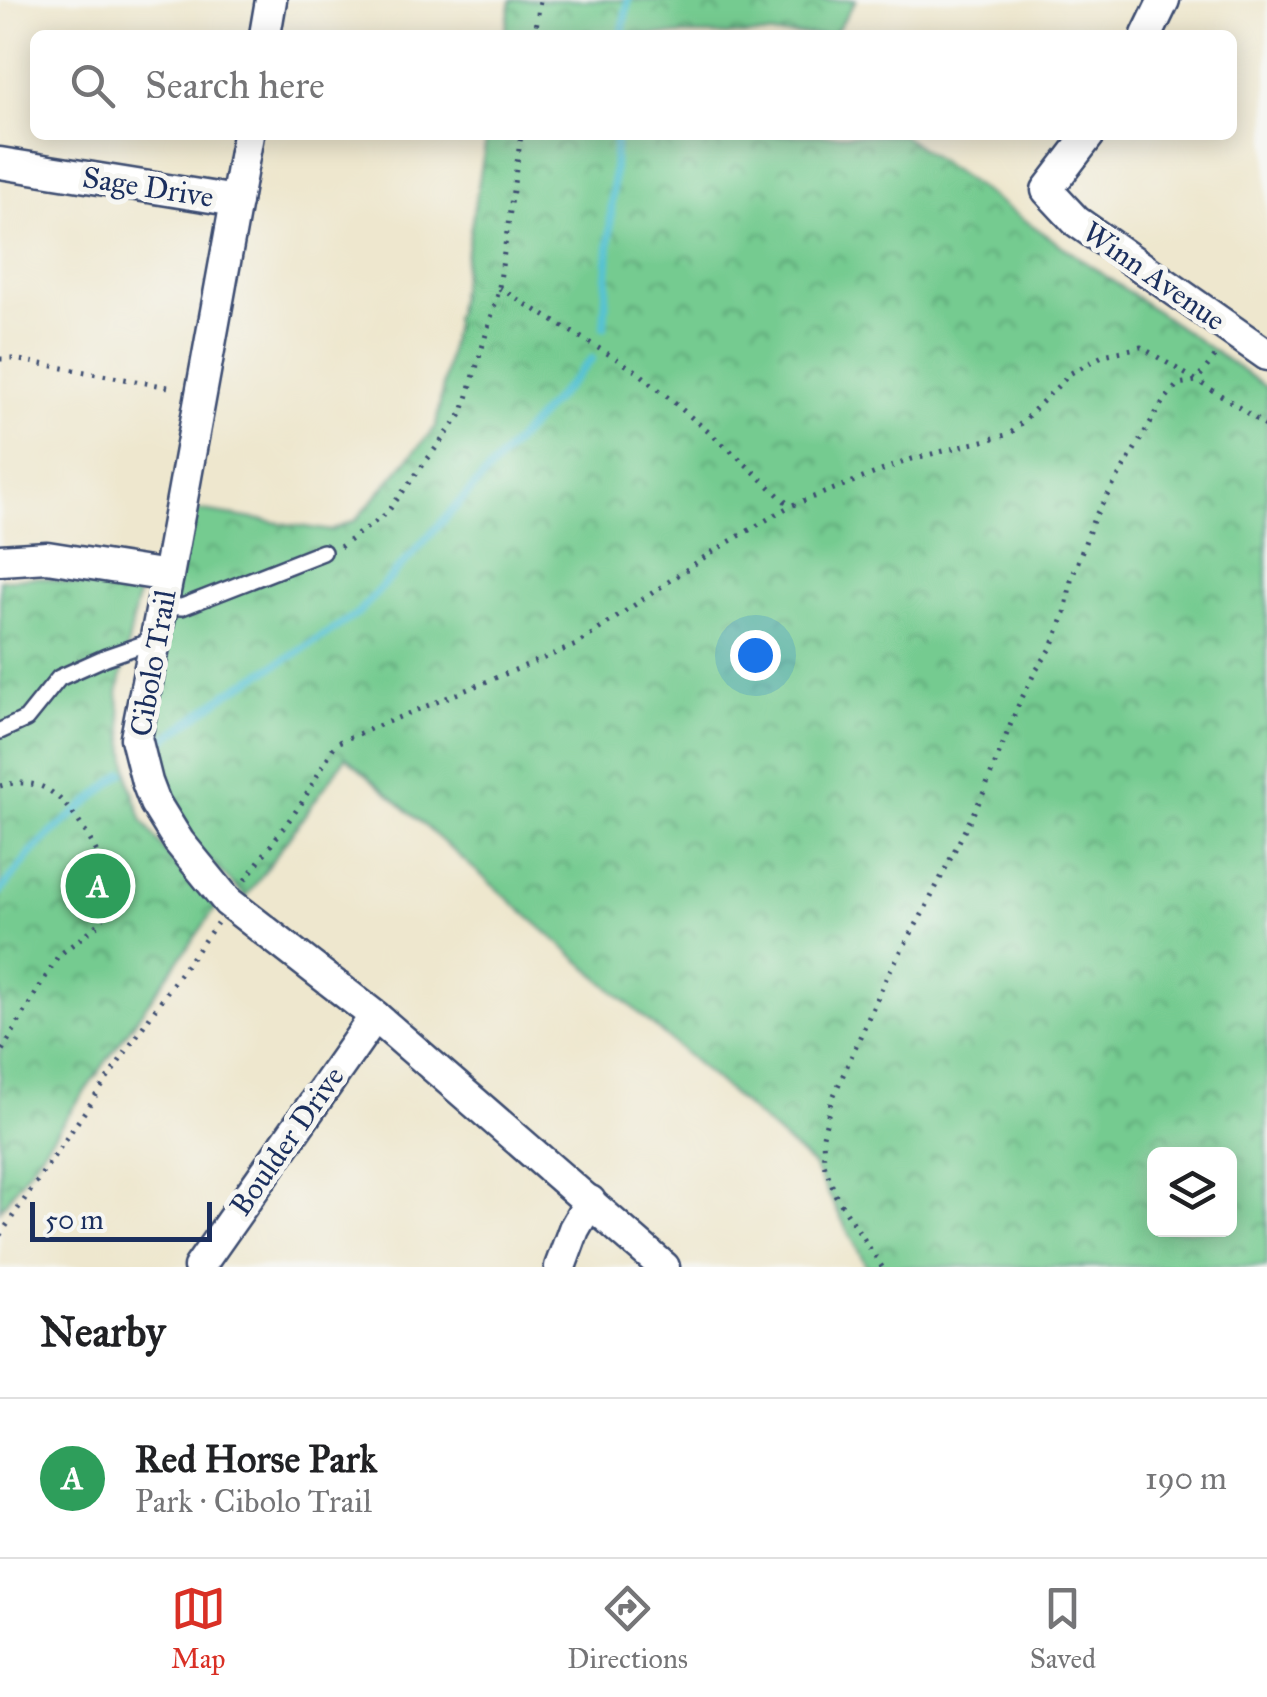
<!DOCTYPE html>
<meta charset="utf-8">
<style>
body{margin:0;font-family:"IM FELL Great Primer",serif;background:#f2f2f2;color:#202124}
.controls{position:absolute;right:30px;bottom:30px;display:grid;overflow:hidden;border-radius:15px;box-shadow:0 5px 25px #0003}
.controls button{width:90px;height:90px;display:grid;place-items:center;padding:0;border:0;border-bottom:2px solid #e0e0e0;background:#fff;color:#202124;font:50px sans-serif}
.scale{position:absolute;left:30px;bottom:25px;width:182px;box-sizing:border-box;padding-left:10px;border:5px solid #1b2f5e;border-top:0;font-size:28px;line-height:35px;white-space:nowrap;color:#1b2f5e;-webkit-text-stroke:8px #f6f6f2;paint-order:stroke}
.you{position:absolute;left:755px;top:655px;width:35px;height:35px;margin:-25px;border:8px solid #fff;border-radius:50%;background:#1a73e8;box-shadow:0 0 0 15px #1a73e833}
.badge{display:grid;place-items:center;width:65px;height:65px;border-radius:50%;background:#d93025;color:#fff;font-size:32px;font-weight:700}
.pin{position:absolute;translate:-50% -50%;border:5px solid #fff;box-shadow:0 2px 10px #0006}
.list{margin:0;padding:0;list-style:none}
h2{display:flex;justify-content:space-between;align-items:center;height:130px;margin:0;padding:0 40px;font-size:42px}
h2 small{font-size:32px;font-weight:400;color:#757577}
.list li{display:grid;grid-template-columns:65px 1fr auto;gap:30px;align-items:center;box-sizing:border-box;height:160px;padding:0 40px;border-top:2px solid #e0e0e0}
.list b{display:block;font-size:38px;white-space:nowrap}
.list p{margin:0;font-size:32px;white-space:nowrap;color:#757577}
.list em{font-size:32px;font-style:normal;color:#757577}
.icon{flex:none;width:55px;height:55px;fill:none;stroke:currentColor;stroke-width:2;stroke-linecap:round;stroke-linejoin:round}
.map{position:relative;flex:none;width:1267px;height:1267px;overflow:hidden}
.search{position:absolute;background:#fff;box-shadow:0 5px 25px #0003;left:30px;right:30px;top:30px;height:110px;display:flex;align-items:center;gap:25px;box-sizing:border-box;padding:0 35px;border-radius:15px;color:#757577;font-size:38px}
.sheet{height:290px;background:#fff}
nav{display:flex;justify-content:space-around;align-items:center;box-sizing:border-box;height:140px;border-top:2px solid #e0e0e0;background:#fff;font-size:28px;color:#757577}
nav a{display:grid;justify-items:center;gap:5px}
nav .on{color:#d93025}
.map>svg:first-child{display:block}
.park{fill:url(#park-crowns);stroke:#487d77;stroke-width:2.5;fill-rule:evenodd}
.lines{fill:none;stroke-linecap:round;stroke-linejoin:round}
.stream{stroke:#57c2d2;stroke-width:8}
.service-casing{stroke:#3b4b6f;stroke-width:20}
.minor-casing{stroke:#3b4b6f;stroke-width:35}
.path{stroke:#3b4b6f;stroke-width:5;stroke-dasharray:2.5 8;stroke-linecap:butt}
.service{stroke:#fff;stroke-width:15}
.minor{stroke:#fff;stroke-width:30}
.labels{text-anchor:middle;stroke-width:10;stroke-linejoin:round;paint-order:stroke}
.street-label{font-size:30px;fill:#1b2f5e;stroke:#f6f6f2}
</style>
<div class="map">
<svg width="1267" height="1267" viewBox="0 0 1267 1267">
<defs>
<pattern id="park-crowns" width="20" height="18" patternUnits="userSpaceOnUse" patternTransform="scale(2.5)"><rect width="20" height="18" fill="#74cb90"/><path d="M2 6a3 3 0 1 1 6 0M12 15a3 3 0 1 1 6 0" fill="none" stroke="#5ea579"/></pattern>
</defs>
<rect width="100%" height="100%" fill="#f6f6f2"/>
<filter id="ink" filterUnits="userSpaceOnUse"><feTurbulence type="fractalNoise" baseFrequency=".01" numOctaves="2"/><feDisplacementMap in="SourceGraphic" scale="20" xChannelSelector="R" yChannelSelector="G"/><feConvolveMatrix kernelMatrix="1 2 1 2 8 2 1 2 1" color-interpolation-filters="sRGB"/></filter>
<filter id="wash" filterUnits="userSpaceOnUse"><feTurbulence type="fractalNoise" baseFrequency=".0048" numOctaves="4" result="noise"/><feDisplacementMap in="SourceGraphic" scale="40" xChannelSelector="R" yChannelSelector="G"/><feGaussianBlur stdDeviation="2.25" result="paint"/><feColorMatrix in="noise" values="0 0 0 0 0 0 0 0 0 0 0 0 0 0 0 0 0 1.4 0 .05"/><feComposite in="paint" operator="in"/></filter>
<g filter="url(#wash)">
<rect width="100%" height="100%" fill="#eee7ce"/>
<g class="park">
<polygon points="511,0 856,0 834,35 505,35"/>
<path d="M 487,135 L 902,135 L 1267,388 L 1267,1267 L 867,1267 L 813,1165 L 346,757 L 246,897 L 200,852 L 178,823 L 160,780 L 147,735 L 190,509 L 331,531 L 356,520 L 436,426 ZM 1154,1154 L 1230,1154 L 1230,1230 L 1154,1230 Z"/>
<polygon points="38,577 138,595 118,693 130,783 143,821 176,866 218,905 0,1210 0,580"/>
</g>
<g class="lines">
<g class="stream">
<polyline points="622,35 628,0"/>
<polyline points="604,327 616,135"/>
<polyline points="157,745 228,693 295,654 357,614 592,359"/>
<polyline points="0,892 33,851 48,836 123,773"/>
</g>
</g>
</g>
<g filter="url(#ink)">
<g class="lines">
<defs>
<g id="service">
<polyline points="162,606 182,607 323,552"/>
<polyline points="0,731 26,719 59,678 106,657 155,640"/>
</g>
<g id="minor">
<polyline points="265,35 271,0"/>
<polyline points="1147,35 1164,0"/>
<polyline points="248,135 168,576 136,738 147,782 155,803 179,842 228,902 375,1016 664,1267"/>
<polyline points="1089,135 1047,190 1076,221 1267,355"/>
<polyline points="0,163 236,201"/>
<polyline points="0,560 47,557 168,576"/>
<polyline points="199,1267 375,1016"/>
<polyline points="560,1267 574,1229 590,1201"/>
</g>
</defs>
<use href="#service" class="service-casing"/>
<use href="#minor" class="minor-casing"/>
<g class="path">
<polyline points="535,35 540,0"/>
<polyline points="499,288 638,372 738,457 790,506"/>
<polyline points="0,359 14,359 174,388"/>
<polyline points="340,547 386,514 463,412 498,294 521,135"/>
<path d="M 0,786 C 13,782 27,782 40,786 C 72,797 108,866 114,898 L 100,923 L 58,956 L 0,1054"/>
<polyline points="245,880 301,804 336,743 576,645 712,552 790,506 912,459 1010,434 1071,373 1104,355 1141,347 1227,399 1267,427"/>
<polyline points="0,1235 171,986 217,923"/>
<polyline points="882,1267 836,1196 824,1164 823,1136 831,1102 888,974 924,911 984,792 1017,708 1035,672 1052,647 1065,613 1071,581 1094,518 1162,403 1178,384 1196,381 1218,353"/>
</g>
<use href="#service" class="service"/>
<use href="#minor" class="minor"/>
</g>
</g>
<g class="labels">
<g class="street-label">
<text transform="translate(148 187) rotate(9)" y="10">Sage Drive</text>
<text transform="translate(1154 276) rotate(35)" y="10">Winn Avenue</text>
<text transform="translate(153 663) rotate(-80)" y="10">Cibolo Trail</text>
<text transform="translate(287 1141) rotate(-55)" y="10">Boulder Drive</text>
</g>
</g>
</svg>
<div class="controls">
<button><svg class="icon" aria-label="layers" viewBox="0 0 24 24"><path d="M12 4l9 5-9 5-9-5zM3 14l9 5 9-5"/></svg></button>
</div>
<div class="scale">50 m</div>
<div class="you"></div>
<div class="pin badge" style="left:98px;top:886px;background:#2e9e5b">A</div>
<div class="search"><svg class="icon" aria-label="search" viewBox="0 0 24 24"><circle cx="10" cy="10" r="6"/><path d="M15 15l6 6"/></svg>Search here</div>
</div>
<section class="sheet">
<h2>Nearby<small></small></h2>
<ul class="list">
<li><span class="badge" style="background:#2e9e5b">A</span><div><b>Red Horse Park</b><p>Park · Cibolo Trail</p></div><em>190 m</em></li>
</ul>
</section>
<nav>
<a class="on"><svg class="icon" aria-label="map" viewBox="0 0 24 24"><path d="M3 6l6-2 6 2 6-2v14l-6 2-6-2-6 2zM9 4v14M15 6v14"/></svg>Map</a>
<a><svg class="icon" aria-label="directions" viewBox="0 0 24 24"><path d="M12 3l9 9-9 9-9-9zM9 14v-3h6M13 9l2 2-2 2"/></svg>Directions</a>
<a><svg class="icon" aria-label="saved" viewBox="0 0 24 24"><path d="M7 4h10v16l-5-4-5 4z"/></svg>Saved</a>
</nav>
